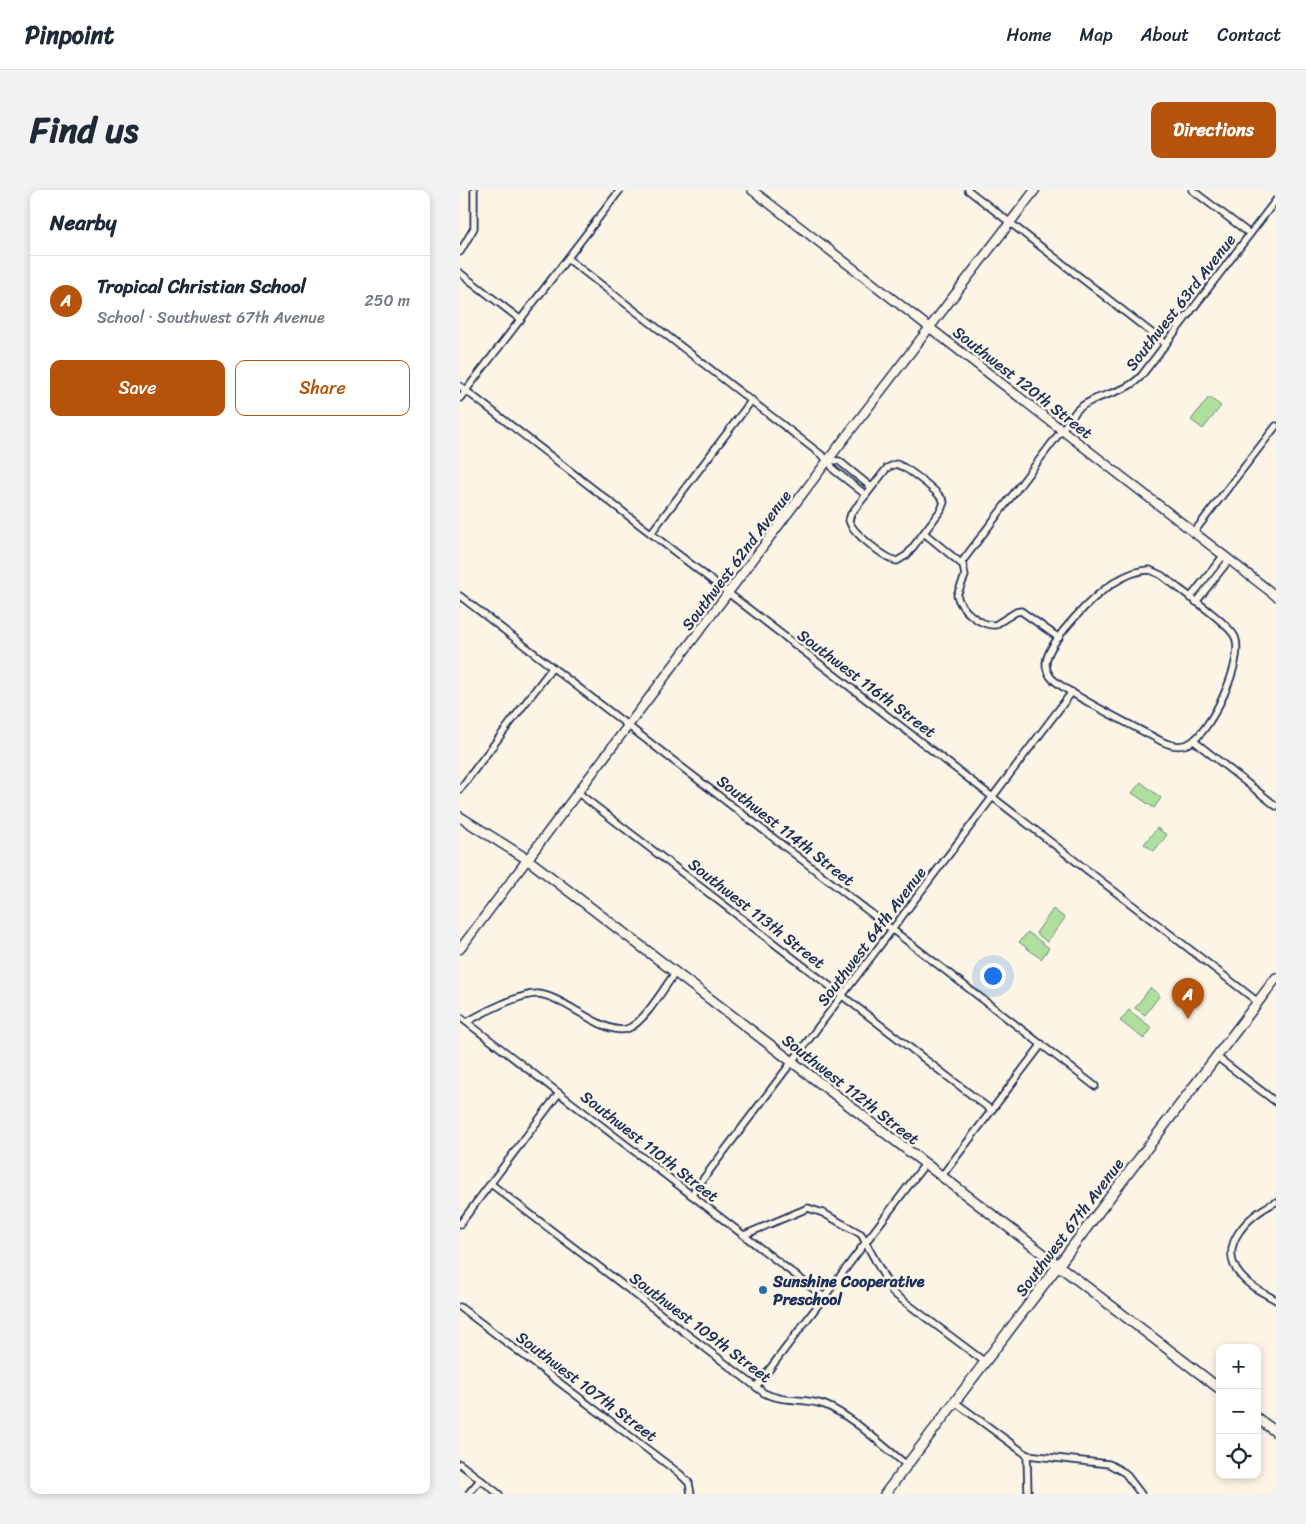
<!DOCTYPE html>
<meta charset="utf-8">
<style>
body{margin:0;font-family:Sriracha,sans-serif;background:#f2f2f3;color:#1f2937}
.controls{position:absolute;right:15px;bottom:15px;display:grid;overflow:hidden;border-radius:10px;box-shadow:0 2px 8px #0003}
.controls button{width:45px;height:45px;display:grid;place-items:center;padding:0;border:0;border-bottom:1px solid #e0e1e3;background:#fff;color:#1f2937;font:25px sans-serif}
.you{position:absolute;left:532px;top:785px;width:18px;height:18px;margin:-12px;border:4px solid #fff;border-radius:50%;background:#1a73e8;box-shadow:0 0 0 8px #1a73e833}
.badge{display:grid;place-items:center;width:32px;height:32px;border-radius:50%;background:#b45309;color:#fff;font-size:16px;font-weight:700}
.pin{position:absolute;translate:-50% -41px;filter:drop-shadow(0 1px 2px #0008)}
.pin::after{content:'';position:absolute;top:26px;width:18px;height:15px;background:inherit;clip-path:polygon(0 0,100% 0,50% 100%)}
.list{margin:0;padding:0;list-style:none}
h2{display:flex;justify-content:space-between;align-items:center;height:65px;margin:0;padding:0 20px;font-size:21px}
h2 small{font-size:16px;font-weight:400;color:#747a83}
.list li{display:grid;grid-template-columns:32px 1fr auto;gap:15px;align-items:center;box-sizing:border-box;height:90px;padding:0 20px;border-top:1px solid #e0e1e3}
.list b{display:block;font-size:19px;white-space:nowrap}
.list p{margin:0;font-size:16px;white-space:nowrap;color:#747a83}
.list em{font-size:16px;font-style:normal;color:#747a83}
.actions{display:flex;gap:10px;padding:15px 20px}
.actions a{flex:1;padding:11px 0;border:1px solid #b45309;border-radius:10px;text-align:center;font-size:18px;color:#b45309}
.actions .main{background:#b45309;color:#fff}
.icon{flex:none;width:28px;height:28px;fill:none;stroke:currentColor;stroke-width:2;stroke-linecap:round;stroke-linejoin:round}
.map{position:relative;flex:none;width:816px;height:1304px;overflow:hidden;border-radius:10px}
header{display:flex;align-items:center;gap:30px;box-sizing:border-box;height:70px;padding:0 25px;background:#fff;border-bottom:1px solid #e0e1e3}
header strong{font-size:24px}
nav{display:flex;gap:28px;margin-inline-start:auto;font-size:18px}
.intro{display:flex;align-items:center;justify-content:space-between;box-sizing:border-box;height:120px;padding:0 30px}
h1{margin:0;font-size:35px}
.button{padding:12px 22px;border-radius:10px;background:#b45309;color:#fff;font-size:18px;font-weight:700}
main{display:flex;gap:30px;padding:0 30px}
aside{flex:1;background:#fff;border-radius:10px;box-shadow:0 2px 8px #0003}
.map>svg:first-child{display:block}
.green{fill:#b0de9d;stroke:#66867e}
.lines{fill:none;stroke-linecap:round;stroke-linejoin:round}
.minor-casing{stroke:#1b2f5e;stroke-width:9}
.tertiary-casing{stroke:#1b2f5e;stroke-width:11}
.secondary-casing{stroke:#1b2f5e;stroke-width:12}
.minor{stroke:#fcf5e5;stroke-width:5.5}
.tertiary{stroke:#fcf5e5;stroke-width:8}
.secondary{stroke:#fcf5e5;stroke-width:9}
.poi-dot{fill:#1f6fb2;stroke:#fcf5e5;stroke-width:2}
.labels{text-anchor:middle;stroke-width:5;stroke-linejoin:round;paint-order:stroke}
.street-label{font-size:16px;fill:#1b2f5e;stroke:#fcf5e5}
.poi-label{font-size:16px;font-weight:bold;fill:#1b2f5e;stroke:#fcf5e5;text-anchor:start}
</style>
<header>
<strong>Pinpoint</strong>
<nav><a>Home</a><a>Map</a><a>About</a><a>Contact</a></nav>
</header>
<div class="intro"><h1>Find us</h1><a class="button">Directions</a></div>
<main>
<aside>
<h2>Nearby<small></small></h2>
<ul class="list">
<li><span class="badge">A</span><div><b>Tropical Christian School</b><p>School · Southwest 67th Avenue</p></div><em>250 m</em></li>
</ul>
<div class="actions"><a class="main">Save</a><a>Share</a></div>
</aside>
<div class="map">
<svg width="816" height="1304" viewBox="0 0 816 1304">
<rect width="100%" height="100%" fill="#fcf5e5"/>
<filter id="ink" filterUnits="userSpaceOnUse"><feTurbulence type="fractalNoise" baseFrequency=".02" numOctaves="2"/><feDisplacementMap in="SourceGraphic" scale="10" xChannelSelector="R" yChannelSelector="G"/><feConvolveMatrix kernelMatrix="1 2 1 2 8 2 1 2 1" color-interpolation-filters="sRGB"/></filter>
<g filter="url(#ink)">
<g class="green">
<polygon points="749,207 761,216 743,239 731,230"/>
<polygon points="681,592 701,608 694,618 672,603"/>
<polygon points="697,638 707,645 694,661 684,654"/>
<polygon points="593,719 605,728 587,752 576,743"/>
<polygon points="568,742 589,758 581,769 559,752"/>
<polygon points="690,798 700,805 685,825 675,818"/>
<polygon points="669,820 692,838 684,849 660,831"/>
</g>
<g class="lines">
<defs>
<g id="minor">
<polyline points="508,0 706,154"/>
<polyline points="732,0 790,44"/>
<polyline points="0,62 14,38 14,0"/>
<polyline points="108,69 368,270 374,280 406,305"/>
<polyline points="0,83 61,130"/>
<polyline points="0,196 798,812"/>
<polyline points="0,208 160,0"/>
<polyline points="368,270 379,271 411,297"/>
<path d="M 436,274 C 447,277 478,301 484,312 L 481,320 L 447,365 L 437,371 C 425,368 391,342 389,330 L 391,324 L 427,278 Z"/>
<polyline points="734,342 816,236"/>
<polyline points="191,343 292,210"/>
<path d="M 464,343 L 503,375 L 505,386 L 497,405 C 500,419 520,436 535,435 L 556,422 L 561,421 L 599,448"/>
<path d="M 501,373 L 617,220 C 637,202 664,206 682,185 L 816,10"/>
<path d="M 690,380 L 701,385 C 716,397 768,432 775,447 C 785,470 751,541 730,553 C 720,558 711,556 701,551 C 681,540 599,500 590,486 C 586,480 585,474 587,468 C 594,446 632,407 652,394 C 664,386 676,380 690,380 Z"/>
<polyline points="0,406 635,896"/>
<polyline points="730,408 764,365"/>
<polyline points="736,412 769,370"/>
<polyline points="734,551 816,616"/>
<polyline points="0,599 92,478"/>
<polyline points="117,602 531,920"/>
<polyline points="0,827 364,1107"/>
<path d="M 7,832 C 22,823 61,803 78,804 C 103,805 147,849 169,838 C 185,831 204,798 215,783"/>
<polyline points="757,867 816,912"/>
<polyline points="481,987 582,854"/>
<path d="M 31,994 L 304,1203 C 323,1213 345,1207 365,1215 C 394,1227 422,1256 447,1275"/>
<polyline points="231,1005 612,502"/>
<path d="M 816,1012 C 789,1025 755,1056 781,1086 C 790,1097 804,1103 816,1110"/>
<polyline points="0,1034 99,903"/>
<polyline points="284,1045 348,1018 363,1023 401,1044 433,1103 525,1172"/>
<polyline points="0,1117 220,1284 229,1293 231,1304"/>
<polyline points="296,1197 465,974"/>
<polyline points="495,1212 567,1265 649,1274 665,1283 681,1304"/>
<polyline points="567,1265 568,1304"/>
<polyline points="0,1274 39,1304"/>
<polyline points="8,1304 20,1290"/>
</g>
<g id="tertiary">
<polyline points="292,0 816,406"/>
<polyline points="0,759 368,270 575,0"/>
</g>
<g id="secondary">
<polyline points="0,627 67,669 760,1199"/>
<polyline points="797,1228 816,1242"/>
<polyline points="425,1304 816,788"/>
</g>
</defs>
<use href="#minor" class="minor-casing"/>
<use href="#tertiary" class="tertiary-casing"/>
<use href="#secondary" class="secondary-casing"/>
<use href="#minor" class="minor"/>
<use href="#tertiary" class="tertiary"/>
<use href="#secondary" class="secondary"/>
</g>
</g>
<circle class="poi-dot" cx="303" cy="1100" r="5"/>
<g class="labels">
<g class="street-label">
<text transform="translate(720 112) rotate(-52)" y="6">Southwest 63rd Avenue</text>
<text transform="translate(563 192) rotate(38)" y="6">Southwest 120th Street</text>
<text transform="translate(276 370) rotate(-53)" y="6">Southwest 62nd Avenue</text>
<text transform="translate(407 493) rotate(37)" y="6">Southwest 116th Street</text>
<text transform="translate(326 640) rotate(38)" y="6">Southwest 114th Street</text>
<text transform="translate(297 723) rotate(38)" y="6">Southwest 113th Street</text>
<text transform="translate(411 746) rotate(-53)" y="6">Southwest 64th Avenue</text>
<text transform="translate(391 899) rotate(38)" y="6">Southwest 112th Street</text>
<text transform="translate(190 956) rotate(38)" y="6">Southwest 110th Street</text>
<text transform="translate(609 1037) rotate(-53)" y="6">Southwest 67th Avenue</text>
<text transform="translate(241 1137) rotate(37)" y="6">Southwest 109th Street</text>
<text transform="translate(127 1196) rotate(37)" y="6">Southwest 107th Street</text>
</g>
<g class="poi-label">
<text x="313" y="1097">Sunshine Cooperative<tspan x="313" dy="18">Preschool</tspan></text>
</g>
</g>
</svg>
<div class="controls">
<button>+</button>
<button>−</button>
<button><svg class="icon" aria-label="locate" viewBox="0 0 24 24"><circle cx="12" cy="12" r="6"/><path d="M12 2v4M12 18v4M2 12h4M18 12h4"/></svg></button>
</div>
<div class="you"></div>
<div class="pin badge" style="left:728px;top:829px">A</div>
</div>
</main>
